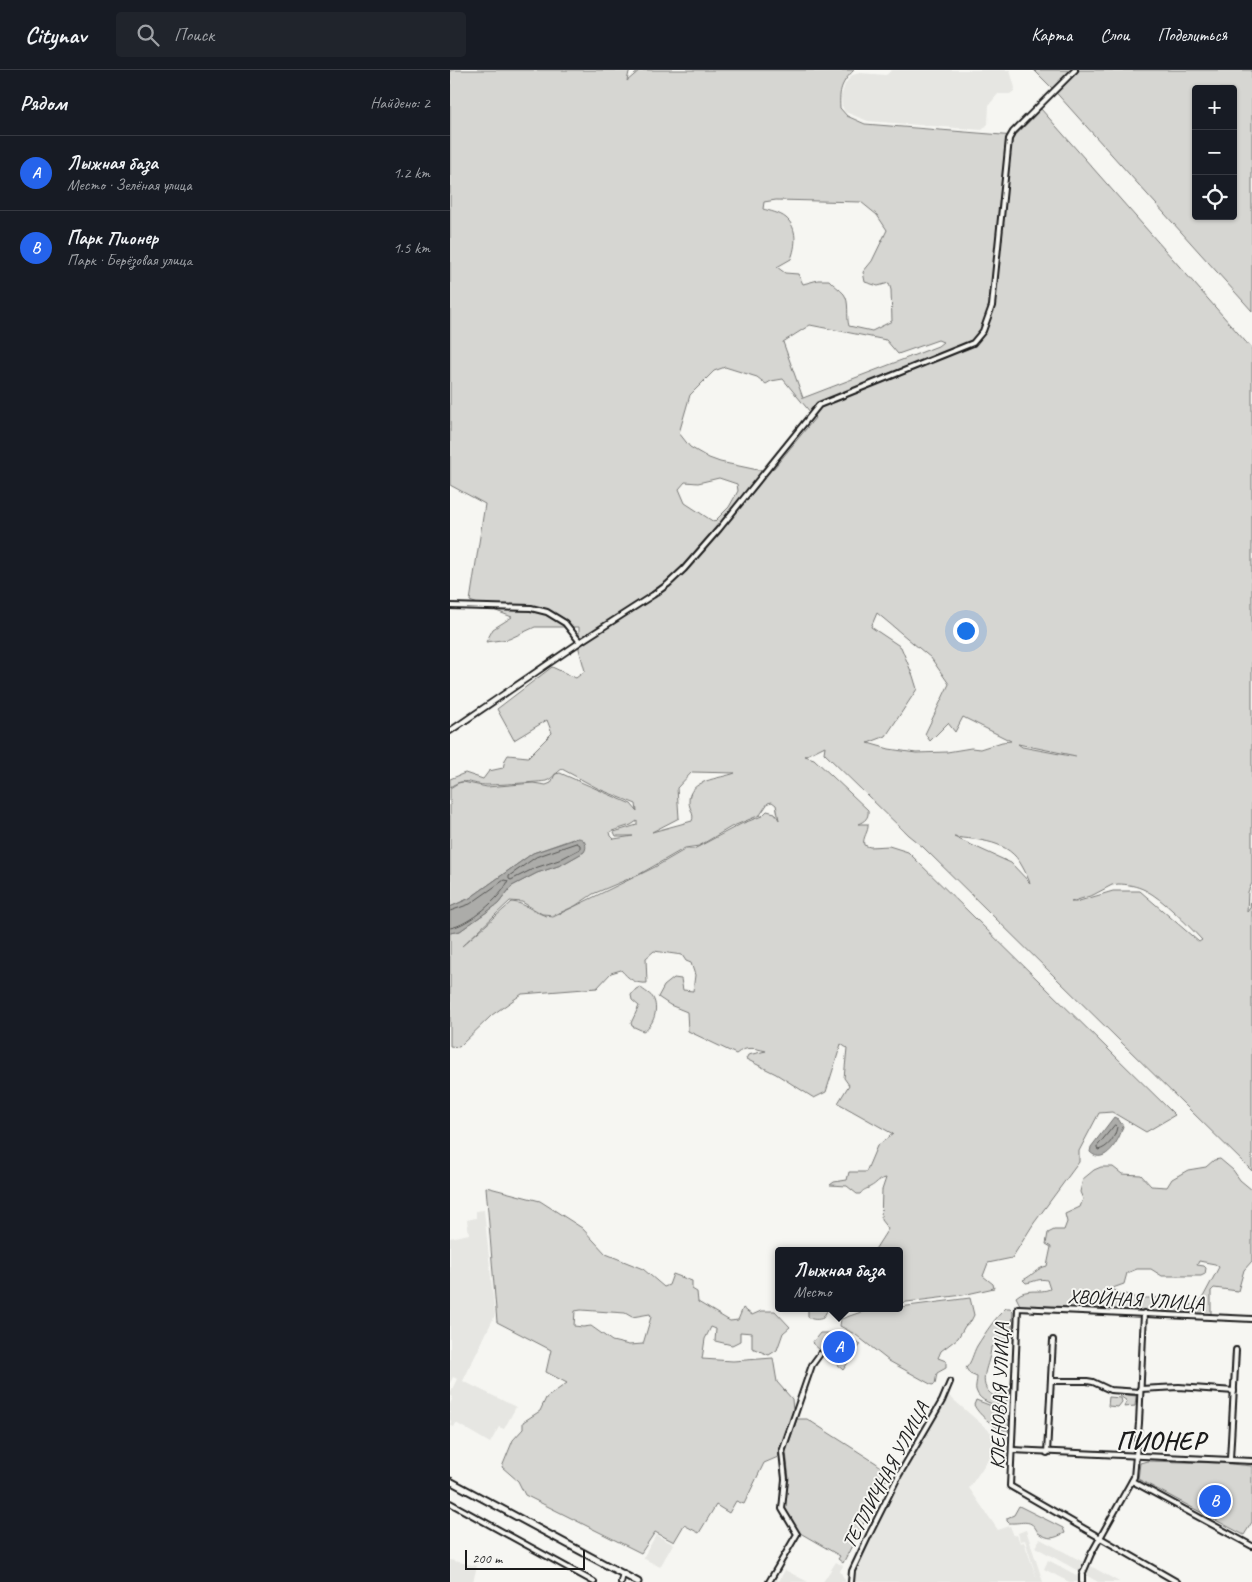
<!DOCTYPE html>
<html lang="ru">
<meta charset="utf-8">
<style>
body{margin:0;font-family:Caveat,sans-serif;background:#20242c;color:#f1f3f6}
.controls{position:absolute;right:15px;top:15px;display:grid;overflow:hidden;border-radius:5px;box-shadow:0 1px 4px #0004}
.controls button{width:45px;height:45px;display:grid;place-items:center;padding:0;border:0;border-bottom:1px solid #363941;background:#171b24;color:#f1f3f6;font:25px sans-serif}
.scale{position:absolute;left:15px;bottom:12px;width:120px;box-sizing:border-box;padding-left:5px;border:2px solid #1c1c1c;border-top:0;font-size:14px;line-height:18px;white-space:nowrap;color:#1c1c1c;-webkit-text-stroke:4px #f6f6f2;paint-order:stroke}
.you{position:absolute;left:515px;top:560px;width:18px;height:18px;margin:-12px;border:4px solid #fff;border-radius:50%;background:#1a73e8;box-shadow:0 0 0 8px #1a73e833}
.badge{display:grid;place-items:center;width:32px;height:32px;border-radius:50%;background:#2563eb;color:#fff;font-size:16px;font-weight:700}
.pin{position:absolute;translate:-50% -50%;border:2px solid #fff;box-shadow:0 1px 5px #0006}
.popup{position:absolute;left:325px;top:1177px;width:128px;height:65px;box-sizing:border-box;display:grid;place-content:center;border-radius:5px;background:#171b24;filter:drop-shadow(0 1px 4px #0005);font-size:16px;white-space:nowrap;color:#9ea1a6}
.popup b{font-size:19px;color:#f1f3f6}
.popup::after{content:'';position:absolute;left:50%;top:100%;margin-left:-10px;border:10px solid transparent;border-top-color:#171b24}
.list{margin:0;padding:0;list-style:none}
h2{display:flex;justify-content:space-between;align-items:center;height:65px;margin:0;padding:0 20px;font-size:21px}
h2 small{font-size:16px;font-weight:400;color:#9ea1a6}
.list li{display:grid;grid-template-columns:32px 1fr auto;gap:15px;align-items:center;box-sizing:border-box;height:75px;padding:0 20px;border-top:1px solid #363941}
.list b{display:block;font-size:19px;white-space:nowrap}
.list p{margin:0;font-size:16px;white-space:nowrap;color:#9ea1a6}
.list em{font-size:16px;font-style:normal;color:#9ea1a6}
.icon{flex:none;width:28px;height:28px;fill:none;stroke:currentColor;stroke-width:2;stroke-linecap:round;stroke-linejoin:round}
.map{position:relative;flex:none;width:802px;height:1512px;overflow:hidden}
header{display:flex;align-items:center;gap:30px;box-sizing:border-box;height:70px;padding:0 25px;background:#171b24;border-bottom:1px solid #363941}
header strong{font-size:24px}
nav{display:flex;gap:28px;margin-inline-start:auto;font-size:18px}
.search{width:350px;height:45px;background:#20242c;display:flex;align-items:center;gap:12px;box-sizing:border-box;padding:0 18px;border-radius:5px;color:#9ea1a6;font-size:19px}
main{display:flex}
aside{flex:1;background:#171b24}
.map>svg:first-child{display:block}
.built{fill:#e6e6e2}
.green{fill:#d6d6d2;stroke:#797977;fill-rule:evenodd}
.water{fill:#acaca9;stroke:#727271}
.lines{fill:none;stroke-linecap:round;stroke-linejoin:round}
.shore{stroke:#565654;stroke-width:1}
.minor-casing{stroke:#1c1c1c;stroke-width:8}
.tertiary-casing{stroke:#1c1c1c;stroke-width:8}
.secondary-casing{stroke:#1c1c1c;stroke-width:9}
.minor{stroke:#f6f6f2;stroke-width:4}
.tertiary{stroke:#f6f6f2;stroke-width:4.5}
.secondary{stroke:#f6f6f2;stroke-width:5}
.labels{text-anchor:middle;stroke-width:4;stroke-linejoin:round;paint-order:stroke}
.street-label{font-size:20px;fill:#1c1c1c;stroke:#f6f6f2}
.district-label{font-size:25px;font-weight:bold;letter-spacing:1px;fill:#1c1c1c;stroke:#f6f6f2}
</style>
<header>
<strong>Citynav</strong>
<div class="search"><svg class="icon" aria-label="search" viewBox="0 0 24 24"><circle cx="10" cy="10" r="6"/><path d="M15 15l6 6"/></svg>Поиск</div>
<nav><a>Карта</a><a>Слои</a><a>Поделиться</a></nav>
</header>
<main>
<aside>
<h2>Рядом<small>Найдено: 2</small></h2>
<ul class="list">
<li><span class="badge">A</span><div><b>Лыжная база</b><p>Место · Зелёная улица</p></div><em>1.2 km</em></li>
<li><span class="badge">B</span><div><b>Парк Пионер</b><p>Парк · Берёзовая улица</p></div><em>1.5 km</em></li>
</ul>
</aside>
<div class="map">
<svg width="802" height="1512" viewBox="0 0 802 1512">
<rect width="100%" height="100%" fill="#f6f6f2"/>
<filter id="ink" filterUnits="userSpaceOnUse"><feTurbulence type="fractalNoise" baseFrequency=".02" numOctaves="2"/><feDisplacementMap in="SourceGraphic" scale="10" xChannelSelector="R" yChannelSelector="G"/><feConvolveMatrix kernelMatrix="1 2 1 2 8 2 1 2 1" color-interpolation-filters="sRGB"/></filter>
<g filter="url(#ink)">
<g class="built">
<polygon points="442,0 560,0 565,18 564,21 560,24 548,24 543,30 539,35 538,54 532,60 418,51 395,42 392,36 391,26 395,14 402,5 410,3 436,5"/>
<polygon points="34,1140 45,1245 13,1311 66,1337 54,1359 49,1357 40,1373 6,1353 4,1357 0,1355 1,1351 0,1350 0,1334 3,1327 0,1325 0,1323 7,1309 3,1307 0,1313 0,1168 19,1164 17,1150 26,1148 26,1141"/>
<polygon points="498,1325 551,1371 519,1418 548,1460 560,1456 564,1466 567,1465 570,1473 574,1472 587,1509 575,1470 570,1471 568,1463 576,1460 593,1512 404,1512 408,1491 454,1404"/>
<polygon points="206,1465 223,1474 210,1497 193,1488"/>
<polygon points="590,1469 637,1494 632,1503 585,1477"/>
<polygon points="0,1490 27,1496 23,1512 0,1512"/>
<polygon points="598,1490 630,1507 628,1512 619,1512 594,1499"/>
<polygon points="386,1492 393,1496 390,1501 396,1512 373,1512"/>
<polygon points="639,1495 669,1512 648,1512 634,1504"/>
<polygon points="335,1500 358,1512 324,1512 326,1509 329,1511"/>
</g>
<g class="green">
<path d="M 0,0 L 182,0 L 179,2 L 177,11 L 190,0 L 404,0 C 391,13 389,20 390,38 L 397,46 L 415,54 L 565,66 L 591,39 L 802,279 L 802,813 L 798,822 L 797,842 L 800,838 L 802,819 L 802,1101 L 473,777 L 458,765 L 374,683 L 375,676 L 355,686 L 364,689 L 418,740 C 419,748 415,751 408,754 L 418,754 C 419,762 412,767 414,775 L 420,777 L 439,776 L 458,782 L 725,1045 L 696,1062 L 662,1042 L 649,1043 L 629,1081 L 629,1092 L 584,1153 L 562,1188 L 538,1193 L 533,1206 L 543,1214 L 544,1218 L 513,1225 L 449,1233 L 449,1181 L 424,1181 L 438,1159 L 431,1150 L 432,1120 L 436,1108 C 426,1110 428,1113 420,1117 C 415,1120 414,1119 410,1124 L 407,1124 L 397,1116 L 380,1115 L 384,1112 L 397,1110 L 399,1102 L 416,1102 L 427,1076 L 443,1064 L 388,1033 L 399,1015 L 394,1008 L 397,978 L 391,974 L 376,1022 L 364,1028 L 326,1004 L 296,989 L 298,985 L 316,981 C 304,978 296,976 286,984 L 238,961 L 237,942 L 220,935 L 208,927 L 214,916 L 224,908 L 231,909 L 233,920 L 243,921 L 245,905 L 241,893 L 236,891 L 232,885 L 204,881 L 196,888 L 197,913 C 185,914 179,909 171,900 L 161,903 L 147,918 L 72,924 L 42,945 L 9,977 L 0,976 L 0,863 L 10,861 L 48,834 L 62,816 L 87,803 L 111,795 L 134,782 L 123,769 L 83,783 L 20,828 L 0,837 L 0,718 L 8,713 L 13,712 L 37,717 L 83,713 L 96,715 L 101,713 L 105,704 L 110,703 L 181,734 L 187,741 L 186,734 L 149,719 L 112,699 C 107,702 102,709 96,711 C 92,712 44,715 37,715 C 21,715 16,706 0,717 L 0,709 L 15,703 L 33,709 L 39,701 L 53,698 L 55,690 L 58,685 L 78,687 L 102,663 L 97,650 L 64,670 L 47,639 L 102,597 L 126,608 L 135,601 L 129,579 L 129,557 L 85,557 L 59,569 L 36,572 L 43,559 L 62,547 L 20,531 L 35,434 L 0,415 ZM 326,130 L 411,132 L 427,145 L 437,160 L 422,191 L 413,202 L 415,212 L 428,216 L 439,213 L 441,220 L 442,251 L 422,261 L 399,256 C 396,246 400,232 394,224 C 390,219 383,215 379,210 L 368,210 L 353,214 L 348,204 L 335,203 L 327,197 L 341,189 C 346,176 348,158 336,148 C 330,143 320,141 313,139 L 314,132 ZM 360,255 L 436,270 L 448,284 L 488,270 L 493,272 L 488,276 L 353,328 L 333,272 ZM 275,297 L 307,307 L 316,314 L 321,311 L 333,309 L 365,348 L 324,398 L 308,400 L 270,392 L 259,388 L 240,377 L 229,363 L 240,325 L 264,301 ZM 269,408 L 287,414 L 288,421 L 279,437 L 264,452 L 235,433 L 229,419 L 235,412 L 248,413 ZM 427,543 L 481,588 L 499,614 L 475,664 L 480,671 L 498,653 L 505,662 L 513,647 L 561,671 L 552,672 L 530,679 L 521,678 L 497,682 L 466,683 L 439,679 L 418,673 L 436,666 L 467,619 L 463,606 L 451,577 L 421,557 ZM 568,674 L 626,686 L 626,687 L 572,677 ZM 242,702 L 285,703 C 270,709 238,709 239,732 C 239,739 245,744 242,751 L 202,762 L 229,748 L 227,718 ZM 322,732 L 326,735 L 329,750 L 325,743 L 317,741 L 312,746 L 291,754 L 244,779 L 236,779 L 205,797 L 103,847 C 87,846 77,833 62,832 L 12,876 L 60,831 L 72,832 L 92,844 L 105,845 L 125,836 L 143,824 L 190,804 L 235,778 L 249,776 L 281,757 L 310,745 L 318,733 ZM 187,751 L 187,755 L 164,762 L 166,766 L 183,766 L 164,769 L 161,766 L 160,762 L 162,761 L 181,755 ZM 504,767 C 529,770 559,770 572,796 C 575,801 578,808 580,813 L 561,793 ZM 668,814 C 677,814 687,816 695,820 C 713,829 738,855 752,870 L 749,872 L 690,821 L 663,821 L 626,832 L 621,832 L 643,825 L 662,815 Z"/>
<path d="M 584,0 L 802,0 L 802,241 L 601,17 ZM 746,19 L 783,19 L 783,146 L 746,146 Z"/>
<path d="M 190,917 C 194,921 202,925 203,928 C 209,938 204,956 193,961 L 182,956 L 181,953 L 189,936 L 182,930 L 181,925 L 186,919 Z"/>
<path d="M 770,1089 L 783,1100 L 790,1110 L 802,1120 L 802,1191 L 794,1200 L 788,1221 L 764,1218 L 761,1221 L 761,1245 L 570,1235 L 566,1227 C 577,1217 589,1224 600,1219 L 597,1210 C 589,1208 584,1212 576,1213 L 573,1210 C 582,1206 587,1198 597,1196 L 601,1177 L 596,1174 L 598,1163 L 604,1160 L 614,1160 L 617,1152 L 615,1144 L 630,1137 L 633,1129 L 630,1122 L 633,1109 L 644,1100 L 651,1097 L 663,1097 L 672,1104 L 691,1105 L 701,1116 L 717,1117 L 722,1109 L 738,1100 L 756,1097 L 764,1090 ZM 749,1191 L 765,1194 L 769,1197 L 753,1227 L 750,1232 L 744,1235 L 726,1234 L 717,1232 L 712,1228 L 686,1228 L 675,1224 L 669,1226 L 667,1221 L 660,1219 L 674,1214 L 677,1203 L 687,1199 L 701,1199 L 712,1206 L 751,1206 L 755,1204 L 756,1198 L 754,1196 L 747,1195 Z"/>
<path d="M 36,1117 L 90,1131 L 132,1158 L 156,1184 L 193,1199 L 214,1217 L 219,1215 L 223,1204 L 242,1211 L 242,1219 L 247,1222 L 248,1232 L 280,1251 L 288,1250 L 293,1238 L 302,1245 L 311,1241 L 325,1241 L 340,1257 L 333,1263 L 327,1280 L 319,1285 L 302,1278 L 302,1263 L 290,1262 L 290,1271 L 282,1275 L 265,1271 L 266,1259 L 261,1257 L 255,1269 L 252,1289 L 283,1291 L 323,1288 L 327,1312 L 342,1329 L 343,1341 L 328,1387 L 314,1393 L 294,1434 L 286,1431 L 279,1443 L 266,1435 L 249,1463 L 234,1455 L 224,1472 L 205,1462 L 191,1483 L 75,1425 L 68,1411 L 52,1397 L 63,1370 L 73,1359 L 73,1352 L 90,1341 L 96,1328 L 117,1313 L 96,1302 L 101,1280 L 47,1252 ZM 131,1240 L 175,1243 L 182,1247 L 200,1244 L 201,1247 L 193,1274 L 179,1275 L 162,1271 L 141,1256 L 133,1257 L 124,1256 L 125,1241 Z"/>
<polygon points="520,1228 524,1245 521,1251 515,1256 508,1268 491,1281 488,1288 496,1291 496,1298 487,1303 485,1314 482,1315 439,1291 406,1265 390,1256 391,1249 411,1242"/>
<path d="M 358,1238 L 381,1238 L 378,1239 L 373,1248 C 369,1250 362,1250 358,1247 Z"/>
<path d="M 556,1238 L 560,1238 L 563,1241 L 562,1258 L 557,1275 L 548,1274 L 541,1277 C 541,1294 524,1314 544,1326 L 548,1320 L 560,1319 L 555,1337 C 545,1335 529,1332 526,1320 C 525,1317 527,1311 527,1307 L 520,1304 L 516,1298 C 522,1292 523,1283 527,1276 C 536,1262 544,1249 556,1238 Z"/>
<polygon points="370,1263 388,1263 411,1274 393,1300 362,1273"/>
<polygon points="670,1324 686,1326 685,1336 674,1337 677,1331 670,1326"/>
<polygon points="659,1327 671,1328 672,1332 668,1337 658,1336"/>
<path d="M 526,1330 L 552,1340 L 554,1347 L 560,1351 L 558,1360 L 551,1360 C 541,1354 529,1345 524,1335 Z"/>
<polygon points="347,1349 357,1349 426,1393 436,1401 436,1410 393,1493 388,1489 390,1486 345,1460 334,1437 339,1409 336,1382"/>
<polygon points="697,1391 770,1393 802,1396 802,1452 794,1465 688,1409 690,1393"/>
<path d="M 569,1436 L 613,1458 L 615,1463 C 602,1469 601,1470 588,1463 C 581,1447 573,1454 559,1453 L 557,1451 L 557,1448 L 564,1445 Z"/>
</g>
<g class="water">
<path d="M 128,768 C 135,768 138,777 134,782 L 111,795 L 87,803 L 62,816 L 48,834 L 10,861 L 0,863 L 0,837 L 20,828 L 83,783 Z"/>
<path d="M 664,1047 L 668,1049 L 673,1056 C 670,1069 655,1097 640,1082 L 641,1077 Z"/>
</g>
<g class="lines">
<g class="shore">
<polygon points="127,773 130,775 130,779 109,790 85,798 61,810 59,809 59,806 86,787"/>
<path d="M 0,841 L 20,834 L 54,810 L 58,811 C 52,827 18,856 0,858"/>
<path d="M 665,1055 L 667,1057 C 665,1068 658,1078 648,1080 L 647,1077 Z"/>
</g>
<defs>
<g id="minor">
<polyline points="0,536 81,538 97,542 115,553 130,572 203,525 218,514 234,499 269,459 369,335 523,273 533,261 542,236 559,69 563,62 625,0"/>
<polyline points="601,1311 637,1311 643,1312 660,1320 690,1322"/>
<polyline points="690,1319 729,1317 784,1321"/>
<polyline points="562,1380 802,1391"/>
<polyline points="597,1383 603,1270"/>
<polyline points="780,1389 786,1280"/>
<polyline points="682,1411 802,1476"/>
<polyline points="0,1433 144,1512"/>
<polyline points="319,1512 347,1464 332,1439 335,1409 332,1382 362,1295 370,1284"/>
<polyline points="401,1512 402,1501 419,1465 449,1405 492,1331 500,1312"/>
<polyline points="632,1512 632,1505 641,1484 684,1407 689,1353 694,1243"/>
<polyline points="727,1512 560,1416 568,1238 802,1249"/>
</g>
<g id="tertiary">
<polyline points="0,661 130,572"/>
<polyline points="171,1512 173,1503"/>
</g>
<polyline id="secondary" points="0,1411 188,1512"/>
</defs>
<use href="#minor" class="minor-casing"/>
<use href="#tertiary" class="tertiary-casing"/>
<use href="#secondary" class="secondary-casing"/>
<use href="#minor" class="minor"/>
<use href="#tertiary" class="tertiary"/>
<use href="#secondary" class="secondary"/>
</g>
</g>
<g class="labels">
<g class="street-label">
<text transform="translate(686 1229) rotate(3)" y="7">ХВОЙНАЯ УЛИЦА</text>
<text transform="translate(549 1326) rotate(-88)" y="7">КЛЕНОВАЯ УЛИЦА</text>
<text transform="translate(435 1405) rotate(-62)" y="7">ТЕПЛИЧНАЯ УЛИЦА</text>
</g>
<g class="district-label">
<text x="711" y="1379">ПИОНЕР</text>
</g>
</g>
</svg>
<div class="controls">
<button>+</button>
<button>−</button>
<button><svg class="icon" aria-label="locate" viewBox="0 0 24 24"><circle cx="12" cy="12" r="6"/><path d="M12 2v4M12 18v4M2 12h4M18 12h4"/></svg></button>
</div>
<div class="scale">200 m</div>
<div class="you"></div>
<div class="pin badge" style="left:389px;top:1277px">A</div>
<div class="popup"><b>Лыжная база</b>Место</div>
<div class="pin badge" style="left:765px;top:1431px">B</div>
</div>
</main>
